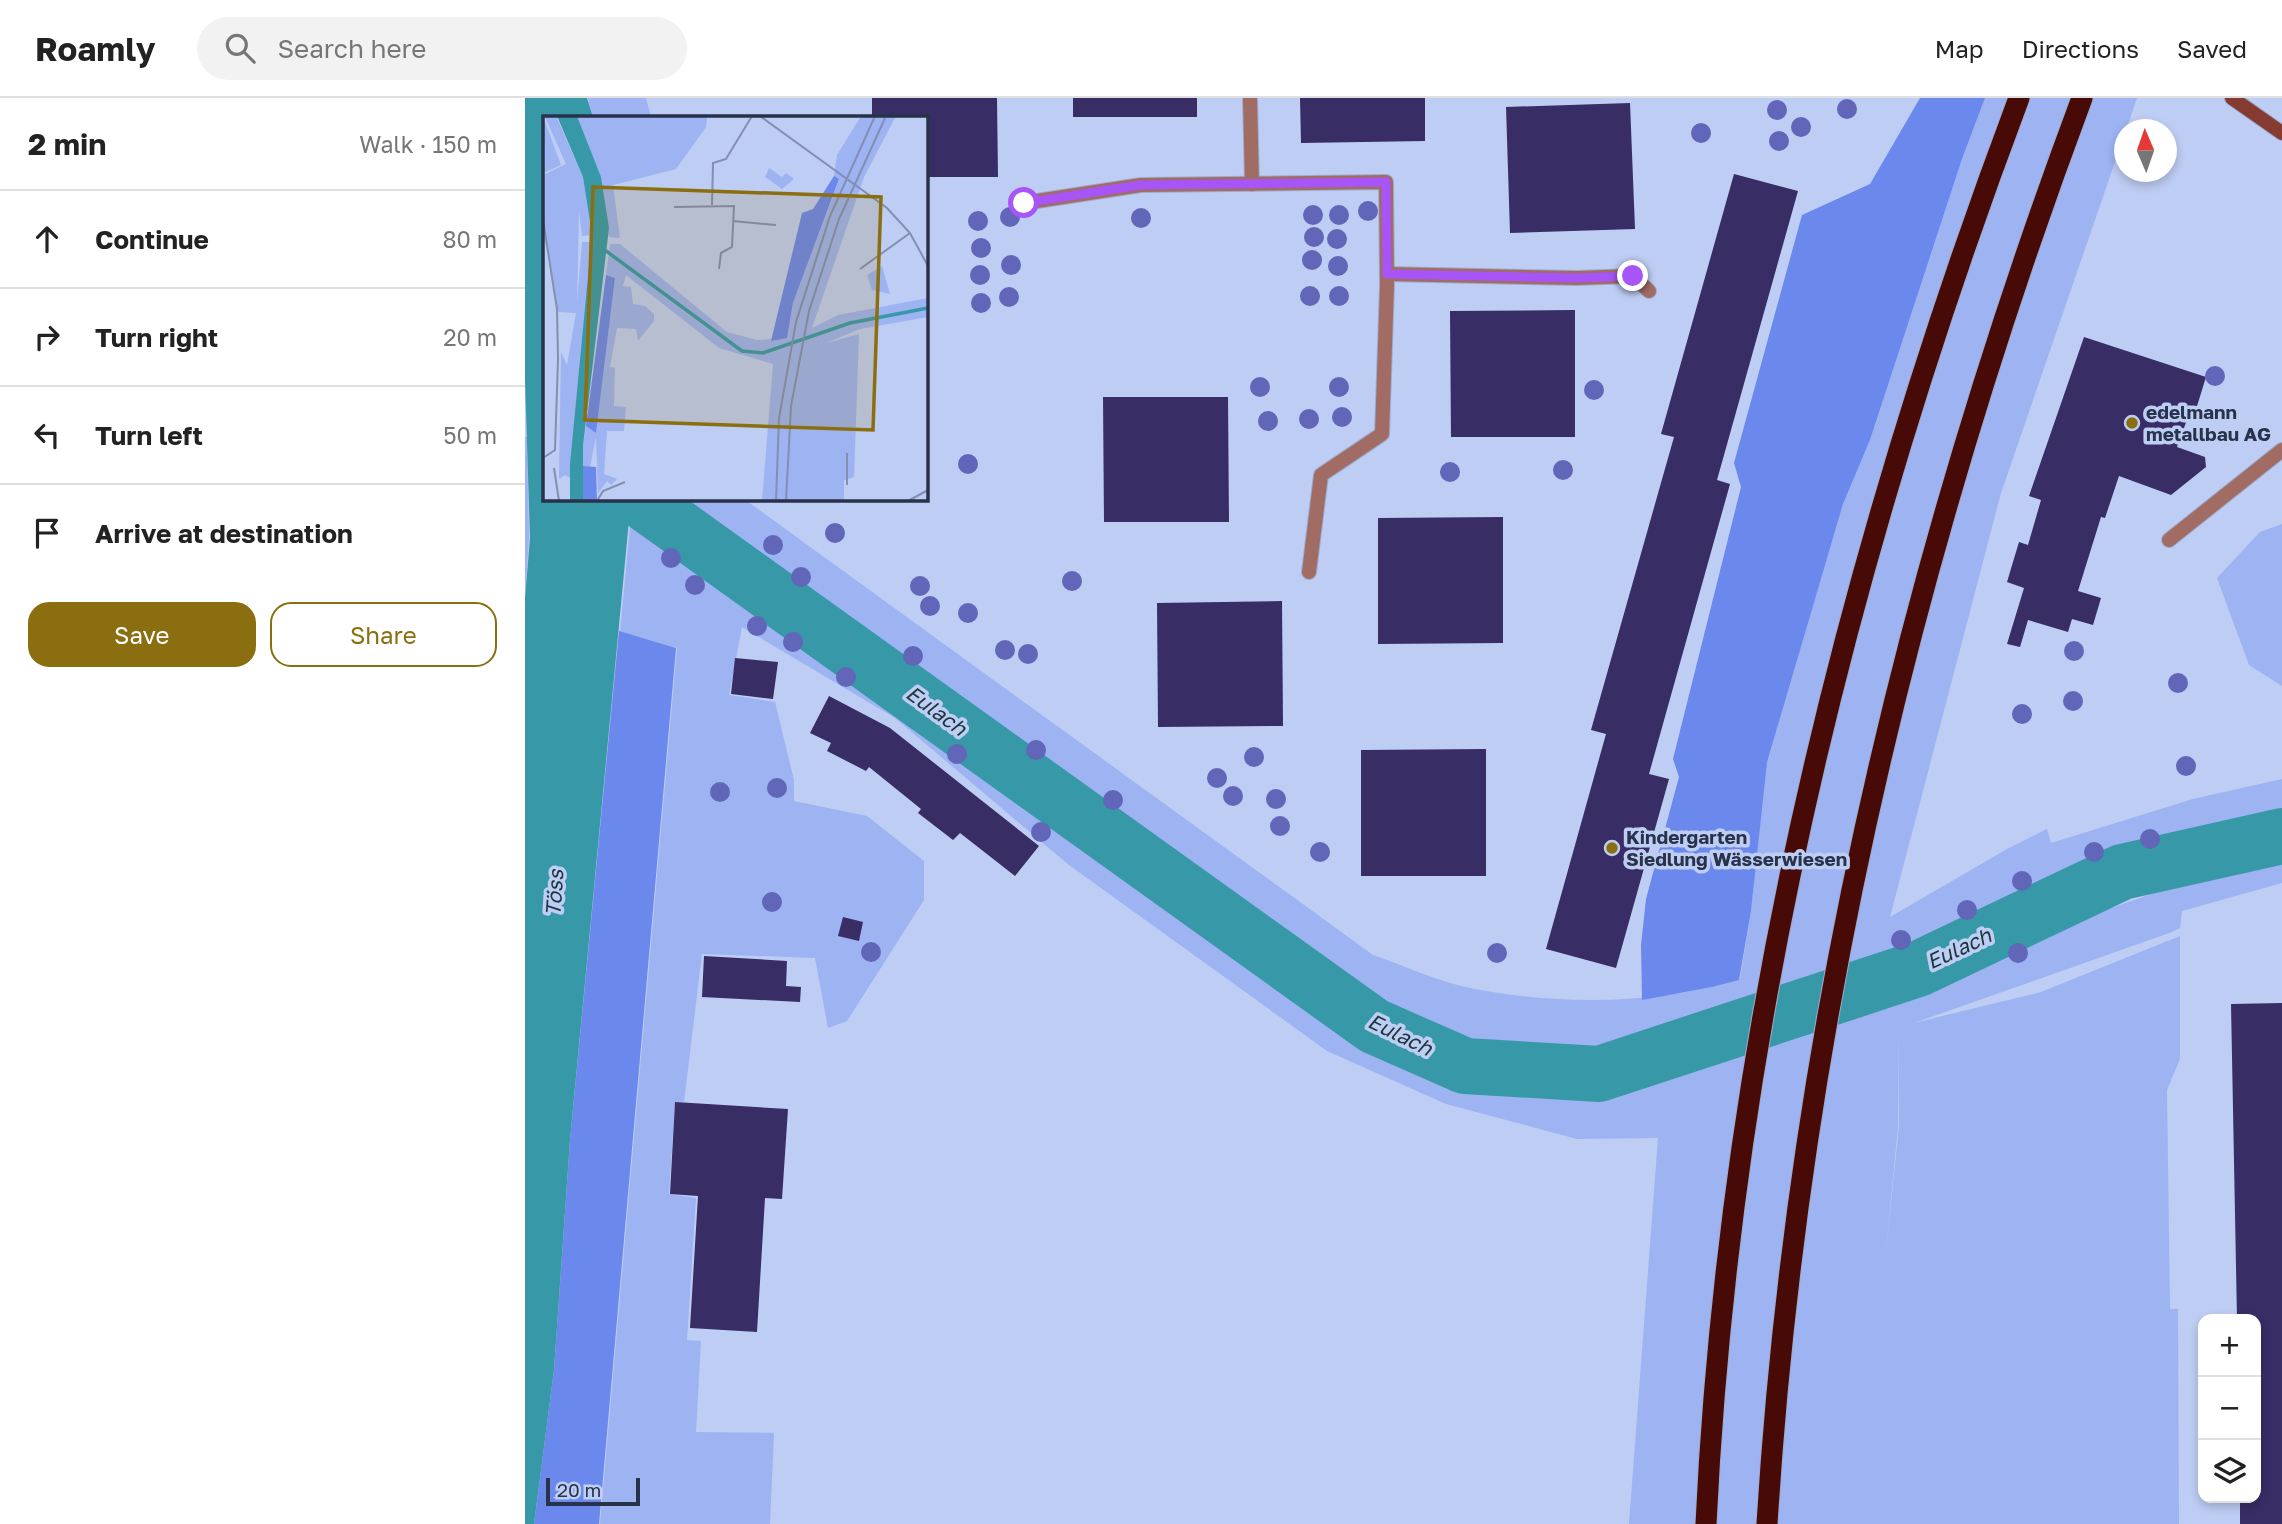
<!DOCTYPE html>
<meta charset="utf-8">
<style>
body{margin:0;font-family:"Golos Text",sans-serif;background:#f2f2f2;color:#222}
.controls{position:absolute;right:21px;bottom:21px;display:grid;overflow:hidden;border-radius:14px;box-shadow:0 4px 10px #0003}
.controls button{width:63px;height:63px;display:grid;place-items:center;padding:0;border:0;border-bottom:2px solid #e0e0e0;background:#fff;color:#222;font:35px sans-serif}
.compass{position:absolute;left:1589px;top:21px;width:63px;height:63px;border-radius:50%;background:#fff;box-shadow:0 4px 10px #0003;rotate:358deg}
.scale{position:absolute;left:21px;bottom:18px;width:94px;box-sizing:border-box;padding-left:7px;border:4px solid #29324b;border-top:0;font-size:19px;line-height:24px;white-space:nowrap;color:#29324b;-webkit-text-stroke:5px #becdf3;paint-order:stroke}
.stop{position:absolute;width:21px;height:21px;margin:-16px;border:5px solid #a855f7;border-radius:50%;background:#fff}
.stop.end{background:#a855f7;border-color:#fff;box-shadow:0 2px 7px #0008}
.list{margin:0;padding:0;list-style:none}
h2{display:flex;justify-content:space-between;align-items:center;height:91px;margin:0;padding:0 28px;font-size:30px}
h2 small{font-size:23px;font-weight:400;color:#767676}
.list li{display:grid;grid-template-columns:46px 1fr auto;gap:21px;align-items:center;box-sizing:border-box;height:98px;padding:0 28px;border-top:2px solid #e0e0e0}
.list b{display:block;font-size:26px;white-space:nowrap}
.list em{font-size:23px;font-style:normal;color:#767676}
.actions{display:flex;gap:14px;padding:21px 28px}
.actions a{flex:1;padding:16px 0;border:2px solid #8b6e0f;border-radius:21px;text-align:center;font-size:24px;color:#8b6e0f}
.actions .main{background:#8b6e0f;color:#fff}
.icon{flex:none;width:38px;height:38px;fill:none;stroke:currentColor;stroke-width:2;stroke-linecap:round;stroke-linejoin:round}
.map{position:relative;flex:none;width:1757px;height:1426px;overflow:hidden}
header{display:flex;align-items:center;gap:42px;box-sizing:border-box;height:98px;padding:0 35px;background:#fff;border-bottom:2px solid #e0e0e0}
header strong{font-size:33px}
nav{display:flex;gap:38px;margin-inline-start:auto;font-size:24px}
.search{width:490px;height:63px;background:#f2f2f2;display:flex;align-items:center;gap:18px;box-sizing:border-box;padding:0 24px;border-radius:38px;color:#767676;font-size:26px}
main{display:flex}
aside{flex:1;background:#fff}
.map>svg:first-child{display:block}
.green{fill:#9db3f2;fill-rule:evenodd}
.forest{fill:#6b88ec}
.water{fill:#3799a8}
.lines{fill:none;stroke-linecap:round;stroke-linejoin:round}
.river{stroke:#3799a8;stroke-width:56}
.building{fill:#382d65}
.service-casing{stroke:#9dabce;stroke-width:16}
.minor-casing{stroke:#9dabce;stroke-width:16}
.secondary-casing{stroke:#9dabce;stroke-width:16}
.motorway-casing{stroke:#9dabce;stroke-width:23}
.service{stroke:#a16c64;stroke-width:14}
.minor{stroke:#a16c64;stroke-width:14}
.secondary{stroke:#853b32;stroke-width:14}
.motorway{stroke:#470a06;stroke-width:21}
.tree{fill:#6166b9}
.route{stroke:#a855f7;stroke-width:9}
.poi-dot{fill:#8b6e0f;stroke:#becdf3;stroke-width:2.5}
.labels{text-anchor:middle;stroke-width:7;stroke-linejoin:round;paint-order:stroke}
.poi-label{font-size:19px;font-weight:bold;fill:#29324b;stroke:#becdf3;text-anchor:start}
.water-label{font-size:21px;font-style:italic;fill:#1a373c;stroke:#becdf3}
.inset-river{fill:none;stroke:#3799a8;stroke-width:3.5}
.inset-road{fill:none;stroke:#828fb0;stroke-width:2}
.view{fill:#8b6e0f;fill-opacity:0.15;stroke:#8b6e0f;stroke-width:3.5}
.inset-edge{fill:none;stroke:#29324b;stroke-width:3.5}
</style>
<header>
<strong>Roamly</strong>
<div class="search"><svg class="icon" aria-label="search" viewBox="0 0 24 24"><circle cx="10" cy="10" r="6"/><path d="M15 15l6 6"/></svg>Search here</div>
<nav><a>Map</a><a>Directions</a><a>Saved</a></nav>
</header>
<main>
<aside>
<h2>2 min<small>Walk · 150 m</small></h2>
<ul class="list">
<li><svg class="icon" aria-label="ahead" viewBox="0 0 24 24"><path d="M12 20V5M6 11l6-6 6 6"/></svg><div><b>Continue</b></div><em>80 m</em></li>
<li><svg class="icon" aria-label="right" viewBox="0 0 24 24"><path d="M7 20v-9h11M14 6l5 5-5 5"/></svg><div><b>Turn right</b></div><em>20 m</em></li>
<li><svg class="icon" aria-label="left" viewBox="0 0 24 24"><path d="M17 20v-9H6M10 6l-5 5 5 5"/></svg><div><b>Turn left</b></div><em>50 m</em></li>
<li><svg class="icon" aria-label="arrive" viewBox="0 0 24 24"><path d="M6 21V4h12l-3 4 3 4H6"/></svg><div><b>Arrive at destination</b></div></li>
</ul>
<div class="actions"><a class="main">Save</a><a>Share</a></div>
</aside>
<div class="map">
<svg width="1757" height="1426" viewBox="0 0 1757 1426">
<rect width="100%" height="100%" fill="#becdf3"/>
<g class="green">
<polygon points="63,0 121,0 126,19 68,19"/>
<path d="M 1460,0 L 1612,0 L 1476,395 L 1365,819 L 1482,751 L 1522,731 L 1526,745 L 1668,701 L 1757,681 L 1757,785 L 1657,813 L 1655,830 L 1647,834 L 1389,925 L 1516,894 L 1655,838 L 1655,961 L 1642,992 L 1645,1211 L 1653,1211 L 1654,1426 L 1104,1426 L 1133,1040 L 1052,1041 L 921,1006 L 802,953 L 544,767 L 370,620 L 217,529 L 204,597 L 250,604 L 269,682 L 269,703 L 342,718 L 399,763 L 399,802 L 322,923 L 303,930 L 290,860 L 177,856 L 159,1004 L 150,1004 L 144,1096 L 171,1100 L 162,1242 L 176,1243 L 171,1334 L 249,1335 L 245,1426 L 75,1426 L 152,550 L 95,534 L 105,429 L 123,432 L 120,401 L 219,401 L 848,857 C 880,868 916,885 950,891 C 1038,907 1128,907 1215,881 L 1226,813 L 1241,664 L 1318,406 L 1345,342 L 1437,61 ZM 1590,761 L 1632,794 L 1549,823 L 1534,770 L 1538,781 ZM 1374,932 L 1374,1028 L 1360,1163 L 1373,1029 Z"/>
<polygon points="0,339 2,339 4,440 0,498"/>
<polygon points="1757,426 1757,588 1724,567 1692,480 1735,434"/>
</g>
<g class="forest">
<polygon points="1395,0 1460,0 1437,61 1345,342 1318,406 1242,664 1226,813 1214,882 1187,889 1117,902 1116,847 1121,801 1154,679 1148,661 1216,389 1209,365 1277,117 1345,86"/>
<polygon points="94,533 151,550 74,1426 9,1426 29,1272 45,1042"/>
</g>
<polygon class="water" points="0,0 62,0 68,19 19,19 19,401 106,401 45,1042 29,1272 9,1426 0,1426 0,500 5,440 0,282"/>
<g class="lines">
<polyline class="river" points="114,401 849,928 940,968 1074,976 1393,871 1597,774 1757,738"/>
</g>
<g class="building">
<polygon points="347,0 472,0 473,79 401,79 401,19 347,19"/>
<rect x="548" y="0" width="124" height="19"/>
<polygon points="775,0 900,0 900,43 776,45"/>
<polygon points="1105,5 1110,131 985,135 981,9"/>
<polygon points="1209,76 1273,93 1192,382 1205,386 1124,676 1144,681 1091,870 1021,851 1081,636 1066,632 1149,339 1136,336"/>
<polygon points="1050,212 1050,339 926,339 925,213"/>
<polygon points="1559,239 1681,279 1668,321 1663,319 1652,349 1680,359 1681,369 1646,397 1594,378 1580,420 1576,419 1553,493 1576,500 1568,527 1547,521 1543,534 1503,522 1495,549 1482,546 1499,490 1482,484 1494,444 1503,447 1516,402 1504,398"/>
<polygon points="578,299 703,299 704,424 579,424"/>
<polygon points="978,419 978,545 853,546 853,420"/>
<polygon points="757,503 758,628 633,629 632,505"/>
<polygon points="210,560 253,564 248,601 206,596"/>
<polygon points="304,598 365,630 514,748 490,778 435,735 428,742 393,715 396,711 344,669 341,673 302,653 306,645 285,635"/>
<polygon points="961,651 961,778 836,778 836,652"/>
<polygon points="318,819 338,824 334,843 313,838"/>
<polygon points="179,858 262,863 261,888 276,889 275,904 177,899"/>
<polygon points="1757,905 1757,1426 1715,1426 1715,1400 1731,1400 1731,1221 1712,1221 1706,906"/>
<polygon points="150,1004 263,1011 257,1101 240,1100 232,1234 165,1230 173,1098 145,1096"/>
</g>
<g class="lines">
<defs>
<g id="service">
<polyline points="725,0 727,86"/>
<polyline points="499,105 616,87 861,84 862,187 857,336 796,377 784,474"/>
<polyline points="862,176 1052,180 1108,178 1124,193"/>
</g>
<polyline id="minor" points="1644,442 1757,352"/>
<polyline id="secondary" points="1707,0 1757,35"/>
<g id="motorway">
<path d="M 1181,1426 C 1204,937 1322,457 1494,0"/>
<path d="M 1242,1426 C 1272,937 1386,458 1557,0"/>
</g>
</defs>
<use href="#service" class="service-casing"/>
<use href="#minor" class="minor-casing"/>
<use href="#secondary" class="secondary-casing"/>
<use href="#motorway" class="motorway-casing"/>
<use href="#service" class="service"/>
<use href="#minor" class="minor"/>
<use href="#secondary" class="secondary"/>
<use href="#motorway" class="motorway"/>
</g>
<g class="tree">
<circle cx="1322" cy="11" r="10"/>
<circle cx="1252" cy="12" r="10"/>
<circle cx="1276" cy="29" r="10"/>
<circle cx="1176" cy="35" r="10"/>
<circle cx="1254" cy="43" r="10"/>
<circle cx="843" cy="113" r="10"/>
<circle cx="788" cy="117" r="10"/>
<circle cx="814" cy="117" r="10"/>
<circle cx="485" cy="119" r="10"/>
<circle cx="616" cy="120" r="10"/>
<circle cx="453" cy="123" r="10"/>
<circle cx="789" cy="139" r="10"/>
<circle cx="812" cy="141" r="10"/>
<circle cx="456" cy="150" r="10"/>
<circle cx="787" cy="162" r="10"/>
<circle cx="486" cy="167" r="10"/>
<circle cx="813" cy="168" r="10"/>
<circle cx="455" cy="177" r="10"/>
<circle cx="785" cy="198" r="10"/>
<circle cx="814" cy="198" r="10"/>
<circle cx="484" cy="199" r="10"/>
<circle cx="456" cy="205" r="10"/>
<circle cx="1690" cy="278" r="10"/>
<circle cx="735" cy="289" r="10"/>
<circle cx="814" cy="289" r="10"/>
<circle cx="1069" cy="292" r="10"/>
<circle cx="817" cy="319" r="10"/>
<circle cx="784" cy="321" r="10"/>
<circle cx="743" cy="323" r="10"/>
<circle cx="443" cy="366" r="10"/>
<circle cx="1038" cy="372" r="10"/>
<circle cx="925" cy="374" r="10"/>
<circle cx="310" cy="435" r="10"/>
<circle cx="248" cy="447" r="10"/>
<circle cx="146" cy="460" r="10"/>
<circle cx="276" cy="479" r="10"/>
<circle cx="547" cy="483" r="10"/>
<circle cx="170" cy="487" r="10"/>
<circle cx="395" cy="488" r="10"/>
<circle cx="405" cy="508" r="10"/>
<circle cx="443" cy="515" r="10"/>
<circle cx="232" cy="528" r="10"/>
<circle cx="268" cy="544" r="10"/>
<circle cx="480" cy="552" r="10"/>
<circle cx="1549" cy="553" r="10"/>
<circle cx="503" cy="556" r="10"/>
<circle cx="388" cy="558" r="10"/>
<circle cx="321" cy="579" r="10"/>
<circle cx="1653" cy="585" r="10"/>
<circle cx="1548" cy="603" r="10"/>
<circle cx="1497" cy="616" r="10"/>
<circle cx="511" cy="652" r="10"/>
<circle cx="432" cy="656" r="10"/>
<circle cx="729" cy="659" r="10"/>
<circle cx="1661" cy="668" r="10"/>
<circle cx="692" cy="680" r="10"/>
<circle cx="252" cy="690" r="10"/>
<circle cx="195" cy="694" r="10"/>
<circle cx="708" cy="698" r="10"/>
<circle cx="751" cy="701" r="10"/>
<circle cx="588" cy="702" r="10"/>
<circle cx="755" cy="728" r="10"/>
<circle cx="516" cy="734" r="10"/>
<circle cx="1625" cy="741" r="10"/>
<circle cx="795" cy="754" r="10"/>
<circle cx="1569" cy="754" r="10"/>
<circle cx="1497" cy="783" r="10"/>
<circle cx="247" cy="804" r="10"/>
<circle cx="1442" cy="812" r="10"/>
<circle cx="1376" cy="842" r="10"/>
<circle cx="346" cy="854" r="10"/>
<circle cx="972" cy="855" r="10"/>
<circle cx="1493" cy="855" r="10"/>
</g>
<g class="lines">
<polyline class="route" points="499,105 616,87 861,84 862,176 1052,180 1108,178"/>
</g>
<g class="poi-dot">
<circle cx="1607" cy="325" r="7"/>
<circle cx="1087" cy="750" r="7"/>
</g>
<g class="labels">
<g class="poi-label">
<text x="1621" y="321">edelmann<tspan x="1621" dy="22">metallbau AG</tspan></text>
<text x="1101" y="746">Kindergarten<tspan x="1101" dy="22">Siedlung Wässerwiesen</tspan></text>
</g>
<g class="water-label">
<text transform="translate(411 613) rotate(36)" y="7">Eulach</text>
<text transform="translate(30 795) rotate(-86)" y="7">Töss</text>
<text transform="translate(1434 851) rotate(-25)" y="7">Eulach</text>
<text transform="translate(875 937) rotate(26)" y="7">Eulach</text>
</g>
</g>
<g transform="translate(18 18)">
<rect width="385" height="385" fill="#becdf3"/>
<path d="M 13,0 L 40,61 L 49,119 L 39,120 L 36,94 L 34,188 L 39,126 L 49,126 L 48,143 L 27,362 L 22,359 L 16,363 L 18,236 L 24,249 L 33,197 L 14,196 L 0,104 L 0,59 L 23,48 L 2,1 ZM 34,0 L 44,1 L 164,0 L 163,11 L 133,53 L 70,69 L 77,122 L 66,121 L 58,62 ZM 318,0 L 353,0 L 321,61 L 269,212 L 295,199 L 385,182 L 385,201 L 317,213 L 283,227 L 316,218 L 311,361 L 301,364 L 301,385 L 219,385 L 230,248 L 176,232 L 83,159 L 80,170 L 88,171 L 90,188 L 102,190 L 111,198 L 111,205 L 95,225 L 93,213 L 74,212 L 67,251 L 72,252 L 71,290 L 83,291 L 81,315 L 64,315 L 61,358 L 74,363 L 68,369 L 64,365 L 55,377 L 53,321 L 47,351 L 40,350 L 40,330 L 43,310 L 53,316 L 72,162 L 63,159 L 67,128 L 77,128 L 184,216 L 214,224 L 244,222 L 250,187 L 296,64 L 291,60 L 294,39 ZM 1,3 L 18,49 L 0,57 L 0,4 ZM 226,52 L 239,61 L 243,57 L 251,63 L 239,73 L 222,61 ZM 339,150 L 347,178 L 329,174 L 324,159 Z" fill="#9db3f2"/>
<path d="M 291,60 L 296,63 L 250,187 L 244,222 L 228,225 L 259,97 L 270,93 ZM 63,159 L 72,162 L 53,317 L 43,310 ZM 40,350 L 53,351 L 54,385 L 40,385 Z" fill="#6b88ec"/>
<path d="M 14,0 L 34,0 L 58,61 L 66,112 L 40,330 L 40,385 L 27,385 L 27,348 L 49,119 L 40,61 Z" fill="#3799a8"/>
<path class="inset-river" d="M 59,132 L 199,235 L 220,237 L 307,207 L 385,192"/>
<path class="inset-road" d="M 217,0 L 344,92 L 367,117 L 385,150M 169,89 L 170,47 L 183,43 L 209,0M 131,91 L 191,90 L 189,131 L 178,137 L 176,153M 0,104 L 14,193 L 15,243 L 12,334 L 0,342M 190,105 L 233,109M 317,153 L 367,117M 304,337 L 304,369M 11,352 L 16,385M 54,385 L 60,375 L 82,366M 233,385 L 236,302 L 253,206 L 287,100 L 332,0M 243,385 L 248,290 L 266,195 L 296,103 L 343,0M 365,385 L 385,374"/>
<path class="view" d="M 50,71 L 338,81 L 330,314 L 42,304 Z"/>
<rect width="385" height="385" class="inset-edge"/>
</g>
</svg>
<div class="controls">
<button>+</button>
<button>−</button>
<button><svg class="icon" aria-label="layers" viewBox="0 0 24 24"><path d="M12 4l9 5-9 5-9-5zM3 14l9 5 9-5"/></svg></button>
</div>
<svg class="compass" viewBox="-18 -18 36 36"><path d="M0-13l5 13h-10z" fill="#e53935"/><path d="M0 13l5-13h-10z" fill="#767676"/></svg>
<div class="scale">20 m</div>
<div class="stop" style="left:499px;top:105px"></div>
<div class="stop end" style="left:1108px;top:178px"></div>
</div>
</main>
